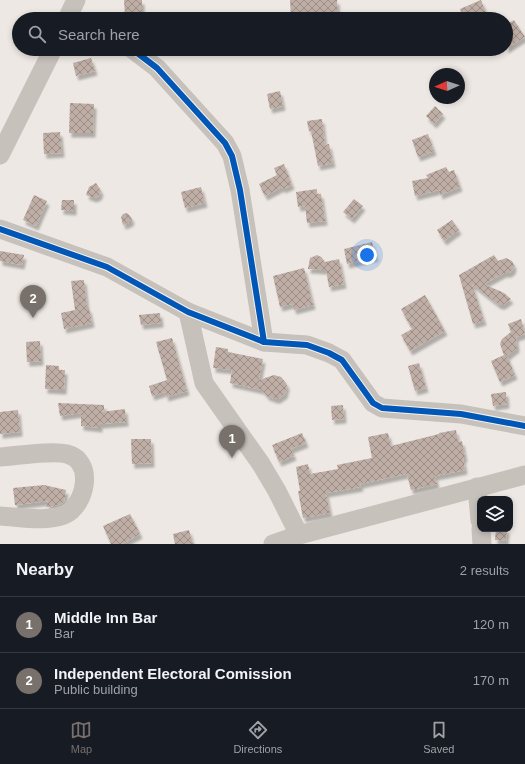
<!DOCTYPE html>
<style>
body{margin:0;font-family:Arial,sans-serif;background:#20242c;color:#f1f3f6}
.controls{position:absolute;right:12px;bottom:12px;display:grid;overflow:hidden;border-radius:8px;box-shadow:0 2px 6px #0003}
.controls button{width:36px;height:36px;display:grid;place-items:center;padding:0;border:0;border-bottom:1px solid #363941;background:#171b24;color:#f1f3f6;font:20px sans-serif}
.compass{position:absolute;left:429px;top:68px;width:36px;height:36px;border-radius:50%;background:#171b24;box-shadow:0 2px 6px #0003;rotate:267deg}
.you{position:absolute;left:367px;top:255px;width:14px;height:14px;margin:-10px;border:3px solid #fff;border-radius:50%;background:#1a73e8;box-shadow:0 0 0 6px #1a73e833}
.badge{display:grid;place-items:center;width:26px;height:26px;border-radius:50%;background:#77706b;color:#fff;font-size:13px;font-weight:700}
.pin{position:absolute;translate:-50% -33px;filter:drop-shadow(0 1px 2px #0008)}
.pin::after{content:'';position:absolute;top:21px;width:14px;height:12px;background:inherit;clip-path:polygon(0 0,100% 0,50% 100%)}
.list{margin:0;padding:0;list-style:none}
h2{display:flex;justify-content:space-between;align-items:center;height:52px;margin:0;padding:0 16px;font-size:17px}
h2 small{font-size:13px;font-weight:400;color:#9ea1a6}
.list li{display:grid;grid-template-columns:26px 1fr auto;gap:12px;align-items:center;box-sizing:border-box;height:56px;padding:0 16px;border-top:1px solid #363941}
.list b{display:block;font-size:15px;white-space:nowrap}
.list p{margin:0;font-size:13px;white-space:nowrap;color:#9ea1a6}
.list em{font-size:13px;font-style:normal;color:#9ea1a6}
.icon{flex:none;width:22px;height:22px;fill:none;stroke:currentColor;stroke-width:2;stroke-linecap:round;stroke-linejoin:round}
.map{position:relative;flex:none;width:525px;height:544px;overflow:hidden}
.search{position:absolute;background:#171b24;box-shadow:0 2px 6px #0003;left:12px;right:12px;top:12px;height:44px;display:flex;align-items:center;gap:10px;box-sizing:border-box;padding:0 14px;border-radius:22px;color:#9ea1a6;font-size:15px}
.sheet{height:164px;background:#171b24}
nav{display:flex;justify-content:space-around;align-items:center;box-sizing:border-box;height:56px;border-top:1px solid #363941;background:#171b24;font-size:11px;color:#9ea1a6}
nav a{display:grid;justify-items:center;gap:2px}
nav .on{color:#77706b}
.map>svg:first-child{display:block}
.building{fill:url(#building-cross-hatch);filter:url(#shadow)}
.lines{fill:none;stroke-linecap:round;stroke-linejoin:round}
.minor{stroke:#c6c1bb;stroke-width:19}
.cycleway-casing{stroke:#f9f3eb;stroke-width:8}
.cycleway{stroke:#0057b8;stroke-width:6}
</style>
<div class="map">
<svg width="525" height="544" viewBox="0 0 525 544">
<defs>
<pattern id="building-cross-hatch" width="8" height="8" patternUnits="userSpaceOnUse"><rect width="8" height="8" fill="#bfaea6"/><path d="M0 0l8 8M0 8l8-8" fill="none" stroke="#9c8e87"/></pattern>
<filter id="shadow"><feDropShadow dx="2.5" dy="4.5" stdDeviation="1" flood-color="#0004"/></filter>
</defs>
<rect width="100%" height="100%" fill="#ede8e3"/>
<g class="building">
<polygon points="124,0 142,0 142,16 125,16"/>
<polygon points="290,0 337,0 338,19 291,19"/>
<polygon points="481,0 487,15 478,19 463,19 460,9"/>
<polygon points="514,20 525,37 506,49 506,25"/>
<polygon points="91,58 95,71 76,76 73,63"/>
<polygon points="280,91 283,106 270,109 267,94"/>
<polygon points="70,103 94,104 93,133 69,133"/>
<polygon points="435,106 443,114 434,124 426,116"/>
<polygon points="322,119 325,145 329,144 333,163 318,166 311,131 309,131 307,121"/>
<polygon points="60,132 62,153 44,154 43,133"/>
<polygon points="428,134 434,151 418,157 412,140"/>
<polygon points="284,164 292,185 283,189 282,187 265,196 259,184 277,175 274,168"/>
<polygon points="446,167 449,172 454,170 460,187 440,195 439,190 415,196 412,181 428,178 426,175"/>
<polygon points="96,183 101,191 99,196 94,198 86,195 89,187"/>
<polygon points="201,187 205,203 185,208 181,192"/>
<polygon points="317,189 317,194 321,194 325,221 307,223 305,206 298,207 296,192"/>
<polygon points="34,195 47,201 36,226 23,220"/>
<polygon points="354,199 363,206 352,219 343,212"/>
<polygon points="62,200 74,200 74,211 61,210"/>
<polygon points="127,213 131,217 132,220 129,223 123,225 121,217 123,214"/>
<polygon points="452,220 459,230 444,241 437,230"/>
<polygon points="372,242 376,257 347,264 344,249"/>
<polygon points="0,251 24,255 22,265 0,261"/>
<polygon points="317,255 321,257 325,262 339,259 344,284 329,287 326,270 308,269 310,258"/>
<polygon points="494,255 498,261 506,258 512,261 514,265 513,270 509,273 504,273 484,284 504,293 511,299 503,305 499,305 472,284 484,321 473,324 459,275"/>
<polygon points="304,268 313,305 294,310 292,304 280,307 273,276"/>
<polygon points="84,280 87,308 89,308 92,323 64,329 61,313 75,310 71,281"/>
<polygon points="425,295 445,331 410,351 401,335 412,329 401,309"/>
<polygon points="160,313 161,323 141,325 139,315"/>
<polygon points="521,319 525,334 516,337 517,348 507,356 515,375 500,382 491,361 504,355 500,344 502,339 511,332 508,324"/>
<polygon points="172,338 187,391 166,397 165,392 152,396 149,386 167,380 156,342"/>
<polygon points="40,341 41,361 27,362 26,342"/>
<polygon points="216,347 228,349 228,352 263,359 259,380 274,375 281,377 286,383 287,386 285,394 278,399 275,399 267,396 262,390 230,383 232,370 213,368"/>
<polygon points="419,363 426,388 415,391 408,366"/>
<polygon points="46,365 59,366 59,370 65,370 64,390 45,389"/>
<polygon points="506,392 507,404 493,406 491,394"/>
<polygon points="58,403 104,405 104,410 101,412 125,409 126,422 100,424 100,428 81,426 81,413 60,416"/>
<polygon points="343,405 344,419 332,420 331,406"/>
<polygon points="18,410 20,432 0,434 0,412"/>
<polygon points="456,430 458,442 462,441 465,458 463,458 465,470 435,476 437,484 411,490 407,474 360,484 361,487 326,493 330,513 303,518 298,491 300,491 296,467 308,464 310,474 338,469 337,465 372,458 368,437 388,433 391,446 439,434 439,433"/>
<polygon points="302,433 306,443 291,449 294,456 279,462 272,445"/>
<polygon points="131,439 151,439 152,463 132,464"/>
<polygon points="44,485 66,490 64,502 59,505 49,507 46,507 48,501 15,505 13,488"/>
<polygon points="130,514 140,534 122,544 111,544 103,526"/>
<polygon points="496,529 507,529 506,541 495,540"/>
<polygon points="189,530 193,544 175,544 173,534"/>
</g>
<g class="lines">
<g class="minor">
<polyline points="67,19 76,0"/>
<polyline points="132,49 157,68 225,143 232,156 240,190 264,342"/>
<polyline points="0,155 53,49"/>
<polyline points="0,229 107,267 188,312 264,342 307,345 329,353 342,360 373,403 382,408 461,414 525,426"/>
<polyline points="188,312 204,383 261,464 277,491 299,535"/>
<path d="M 0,457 C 17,456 52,450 67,454 C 95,461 86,506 64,515 C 45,522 20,517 0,516"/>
<polyline points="477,487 480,521"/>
<polyline points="481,529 482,544"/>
<polyline points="273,544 299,535 525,475"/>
</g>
<defs>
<g id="cycleway">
<polyline points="132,49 157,68 225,143 232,156 240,190 264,342"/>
<polyline points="0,229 107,267 188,312 264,342 307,345 329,353 342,360 373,403 382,408 461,414 525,426"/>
</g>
</defs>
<use href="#cycleway" class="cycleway-casing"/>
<use href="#cycleway" class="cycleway"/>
</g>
</svg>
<div class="controls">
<button><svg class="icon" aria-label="layers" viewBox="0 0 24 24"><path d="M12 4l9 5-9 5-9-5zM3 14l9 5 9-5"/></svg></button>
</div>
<svg class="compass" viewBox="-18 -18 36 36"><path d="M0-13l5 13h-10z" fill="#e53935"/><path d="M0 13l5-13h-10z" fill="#9ea1a6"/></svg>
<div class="you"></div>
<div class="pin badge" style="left:232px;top:458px">1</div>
<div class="pin badge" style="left:33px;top:318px">2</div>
<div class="search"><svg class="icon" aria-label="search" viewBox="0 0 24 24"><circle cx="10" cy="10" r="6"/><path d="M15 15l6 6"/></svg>Search here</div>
</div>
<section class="sheet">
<h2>Nearby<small>2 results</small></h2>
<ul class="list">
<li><span class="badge">1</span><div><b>Middle Inn Bar</b><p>Bar</p></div><em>120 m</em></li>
<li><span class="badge">2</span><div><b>Independent Electoral Comission</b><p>Public building</p></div><em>170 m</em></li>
</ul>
</section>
<nav>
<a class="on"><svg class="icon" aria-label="map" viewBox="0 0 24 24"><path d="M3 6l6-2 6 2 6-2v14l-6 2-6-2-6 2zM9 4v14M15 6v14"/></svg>Map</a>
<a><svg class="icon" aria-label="directions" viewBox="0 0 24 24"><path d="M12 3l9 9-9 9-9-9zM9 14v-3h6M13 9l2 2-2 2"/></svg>Directions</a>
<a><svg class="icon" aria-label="saved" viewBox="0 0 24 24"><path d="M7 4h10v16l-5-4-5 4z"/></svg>Saved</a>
</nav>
